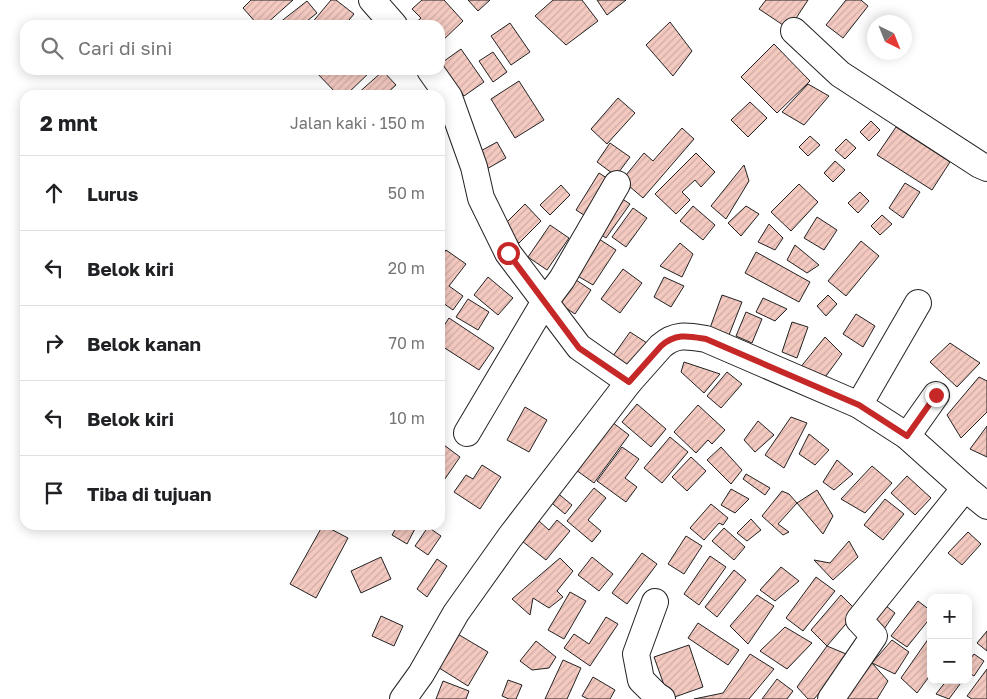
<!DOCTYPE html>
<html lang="id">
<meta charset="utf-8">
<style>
body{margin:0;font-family:"Golos Text",sans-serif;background:#f2f2f2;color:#202124}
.controls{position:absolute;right:15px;bottom:15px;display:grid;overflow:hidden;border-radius:10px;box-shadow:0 2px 12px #0003}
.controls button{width:45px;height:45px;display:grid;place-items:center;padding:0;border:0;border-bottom:1px solid #e0e0e0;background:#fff;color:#202124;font:25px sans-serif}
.compass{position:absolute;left:867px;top:15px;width:45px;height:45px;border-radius:50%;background:#fff;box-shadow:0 2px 12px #0003;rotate:137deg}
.stop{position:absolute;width:15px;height:15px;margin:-11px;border:4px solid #c62828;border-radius:50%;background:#fff}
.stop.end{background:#c62828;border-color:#fff;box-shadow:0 1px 5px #0008}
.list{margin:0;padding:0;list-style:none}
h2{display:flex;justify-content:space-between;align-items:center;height:65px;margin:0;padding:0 20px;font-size:21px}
h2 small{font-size:16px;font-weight:400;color:#757577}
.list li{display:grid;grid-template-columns:32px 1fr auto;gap:15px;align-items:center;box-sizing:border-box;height:75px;padding:0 20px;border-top:1px solid #e0e0e0}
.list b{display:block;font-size:19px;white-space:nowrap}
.list em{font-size:16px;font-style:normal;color:#757577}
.icon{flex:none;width:28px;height:28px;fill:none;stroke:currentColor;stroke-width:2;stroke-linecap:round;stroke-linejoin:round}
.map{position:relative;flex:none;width:987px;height:699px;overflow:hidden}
.search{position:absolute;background:#fff;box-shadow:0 2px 12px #0003;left:20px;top:20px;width:425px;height:55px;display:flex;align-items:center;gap:12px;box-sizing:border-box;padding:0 18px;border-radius:15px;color:#757577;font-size:19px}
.panel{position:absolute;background:#fff;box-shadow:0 2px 12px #0003;left:20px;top:90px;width:425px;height:440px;border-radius:15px}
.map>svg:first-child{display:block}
.building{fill:url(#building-hatch);stroke:#222}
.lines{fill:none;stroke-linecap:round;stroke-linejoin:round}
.minor-casing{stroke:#222;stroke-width:28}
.minor{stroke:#fff;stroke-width:26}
.route{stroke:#c62828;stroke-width:6}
</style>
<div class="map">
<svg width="987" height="699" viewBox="0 0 987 699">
<defs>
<pattern id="building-hatch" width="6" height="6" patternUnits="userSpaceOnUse" patternTransform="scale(1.25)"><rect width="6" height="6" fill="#f3c9c0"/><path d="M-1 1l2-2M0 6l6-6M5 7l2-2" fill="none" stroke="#d0aca5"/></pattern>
</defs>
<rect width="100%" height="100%" fill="#fff"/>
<g class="building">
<polygon points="251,0 293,0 265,25 258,25 243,8"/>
<polygon points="331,0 336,0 354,14 345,25 311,25 311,24"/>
<polygon points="422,0 444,0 463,21 440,43 440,25 413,25 421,18 412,9"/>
<polygon points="468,0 490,0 478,11"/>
<polygon points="553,0 582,0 598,21 566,45 535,16"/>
<polygon points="597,0 626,0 607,15"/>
<polygon points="766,0 808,0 789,29 759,9"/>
<polygon points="846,0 861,0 868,6 843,38 826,25"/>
<polygon points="307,1 317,13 302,25 281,25 279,23"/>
<polygon points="670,22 692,51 673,76 646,45"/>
<polygon points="510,23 530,52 511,65 491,36"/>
<polygon points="774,44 810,81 777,113 741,77"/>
<polygon points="461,49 484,82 464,96 457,86 449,91 440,64"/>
<polygon points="493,52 507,72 493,82 479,61"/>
<polygon points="314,70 372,70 346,95 338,95"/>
<polygon points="383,71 396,85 386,94 387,95 356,95"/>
<polygon points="519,81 544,120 515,138 491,99"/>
<polygon points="808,84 829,96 804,125 782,112"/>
<polygon points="618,98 635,113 607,144 591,129"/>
<polygon points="750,102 767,118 748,137 731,120"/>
<polygon points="871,121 880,130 869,141 860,132"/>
<polygon points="896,127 950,162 932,190 877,155"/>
<polygon points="682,128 694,139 643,198 622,180 644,153 653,161"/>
<polygon points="810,136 820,145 808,156 799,147"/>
<polygon points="846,139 856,148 845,159 835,150"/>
<polygon points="497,142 506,158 485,170 477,153"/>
<polygon points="610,143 630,157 616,176 597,162"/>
<polygon points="696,153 715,172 701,187 695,180 682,192 690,200 676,214 655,194"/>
<polygon points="835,161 845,170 833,182 824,173"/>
<polygon points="744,165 749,181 726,219 711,206"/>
<polygon points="599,173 610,180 587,217 576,210"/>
<polygon points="905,183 920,192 903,218 889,208"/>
<polygon points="799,184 818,202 791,231 771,212"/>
<polygon points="561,185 570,195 550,215 540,205"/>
<polygon points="860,192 869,201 858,213 848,203"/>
<polygon points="618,196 630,204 606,238 594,230"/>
<polygon points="525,204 541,221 519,243 503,226"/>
<polygon points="693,206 715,225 703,240 680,221"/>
<polygon points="746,206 759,214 741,236 728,223"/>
<polygon points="633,208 647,218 626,247 612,237"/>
<polygon points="882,215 892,224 880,235 871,226"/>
<polygon points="817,217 837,230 824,250 804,238"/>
<polygon points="769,224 783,238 775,250 758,242"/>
<polygon points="550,225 569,238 547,270 528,257"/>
<polygon points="599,239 616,250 593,285 576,275"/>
<polygon points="861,241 879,256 846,296 828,281"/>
<polygon points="680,243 693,254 682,277 660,266"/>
<polygon points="795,245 819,265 807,273 787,260"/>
<polygon points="446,250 466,264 449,286 463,296 453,310 440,301 440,259"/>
<polygon points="756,252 810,282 799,302 745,273"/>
<polygon points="623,269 642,283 620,313 601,299"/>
<polygon points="488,277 513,298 498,315 474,295"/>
<polygon points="664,277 684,286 671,307 654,297"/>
<polygon points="576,280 591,290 575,314 560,304"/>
<polygon points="722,295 742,302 729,335 710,328"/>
<polygon points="828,295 837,304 826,316 817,306"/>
<polygon points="763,298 787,309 775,321 756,312"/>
<polygon points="468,299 489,312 478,330 456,317"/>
<polygon points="746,312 762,319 752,343 736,336"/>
<polygon points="856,314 875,326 863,347 843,334"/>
<polygon points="449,318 494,348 479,370 440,345 440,332"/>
<polygon points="792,322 808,327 797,358 782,352"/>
<polygon points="630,332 647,343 626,375 608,363"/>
<polygon points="825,337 842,354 818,387 799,369"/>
<polygon points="950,343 980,363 957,387 930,362"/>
<polygon points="684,362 720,374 704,393 681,372"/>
<polygon points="727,372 742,384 721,408 707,396"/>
<polygon points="979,377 987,381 987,412 961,438 947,415"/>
<polygon points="637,404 666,429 651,447 622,422"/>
<polygon points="698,405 725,430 712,444 708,440 696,453 674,432"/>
<polygon points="525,407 547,420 529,452 507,440"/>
<polygon points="791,417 807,423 784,468 765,455"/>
<polygon points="758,421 774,435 755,452 744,440"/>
<polygon points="612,422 629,435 594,483 576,470"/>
<polygon points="987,426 987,457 970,449"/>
<polygon points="809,434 829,450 815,465 799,454"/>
<polygon points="670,437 688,452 662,483 644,468"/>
<polygon points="444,445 460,457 440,486 440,452"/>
<polygon points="622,447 639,459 625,478 637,487 626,502 597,481"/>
<polygon points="721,447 742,470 731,484 707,460"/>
<polygon points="691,457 706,471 687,491 672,477"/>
<polygon points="837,460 853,474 834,490 823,482"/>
<polygon points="482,465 501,477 480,509 454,492 466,475 473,479"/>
<polygon points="872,466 892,483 865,513 841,499"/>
<polygon points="746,474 770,488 765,495 743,479"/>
<polygon points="907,476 931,498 915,515 891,493"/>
<polygon points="594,488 606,498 588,520 601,531 592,542 567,521"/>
<polygon points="731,489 749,499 735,513 721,505"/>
<polygon points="817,490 833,516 823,534 797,503"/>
<polygon points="555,491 572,505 565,514 547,499"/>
<polygon points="782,491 789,494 797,503 778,524 789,532 783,535 762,516"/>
<polygon points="885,499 904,514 883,540 864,525"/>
<polygon points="711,504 728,518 723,525 719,523 704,540 690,528"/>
<polygon points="751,519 761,530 747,541 737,533"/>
<polygon points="557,520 570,531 546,560 522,541 539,521 549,530"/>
<polygon points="323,525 348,538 316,598 290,584"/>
<polygon points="398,525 417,525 407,544 392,535"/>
<polygon points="428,527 441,536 428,555 415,546"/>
<polygon points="724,528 745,547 734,560 712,541"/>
<polygon points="968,532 981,544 962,565 948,553"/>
<polygon points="686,536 702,546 684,574 668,564"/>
<polygon points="849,541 858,557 833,580 814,560 830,563"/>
<polygon points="642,553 657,564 627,604 612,593"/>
<polygon points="710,556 726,567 699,605 684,594"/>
<polygon points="381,557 391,579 361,593 351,571"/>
<polygon points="592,557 613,574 599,591 578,575"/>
<polygon points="560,558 573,571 557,591 563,597 549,608 533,598 530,615 512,599"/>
<polygon points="437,559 447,566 427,597 417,589"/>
<polygon points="781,567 799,581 775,601 760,590"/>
<polygon points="734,570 746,580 717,617 705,607"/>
<polygon points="816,577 835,591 803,631 786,618"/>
<polygon points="570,592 586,601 564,639 548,630"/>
<polygon points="757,595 774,606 748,644 730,626"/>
<polygon points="841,595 857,611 827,646 811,630"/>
<polygon points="918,601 931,611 931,617 907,647 891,636"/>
<polygon points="881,602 895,613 882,632 867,622"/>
<polygon points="381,616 403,626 394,646 372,636"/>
<polygon points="606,617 618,624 590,666 564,648 574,634 589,644"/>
<polygon points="698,623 739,650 728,665 688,638"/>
<polygon points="785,627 812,643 787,669 760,651"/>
<polygon points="987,631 987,651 977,643"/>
<polygon points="456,633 488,652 468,686 436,666"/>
<polygon points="931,635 931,674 917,693 901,678"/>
<polygon points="892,640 909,652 895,674 872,663"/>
<polygon points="536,641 556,657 549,668 532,670 520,661"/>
<polygon points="689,645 703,687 669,699 654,657"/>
<polygon points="827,646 851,656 814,699 808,699 797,687"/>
<polygon points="750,654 774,669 749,699 694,699 723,693"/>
<polygon points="974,654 984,661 974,676 968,672 968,662"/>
<polygon points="563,660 581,668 567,699 545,699"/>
<polygon points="872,663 888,681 877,699 845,699"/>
<polygon points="987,669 987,699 972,699 967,696"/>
<polygon points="593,677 615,690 610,699 588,699 582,696"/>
<polygon points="777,679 793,691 787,699 762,699"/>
<polygon points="508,680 522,685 516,699 509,699 502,696"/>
<polygon points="947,680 963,680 949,699 936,694"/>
<polygon points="443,681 469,691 466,699 436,699"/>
</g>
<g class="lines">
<defs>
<g id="minor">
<polyline points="372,0 394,25"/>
<polyline points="794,31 840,74 980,165 987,168"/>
<polyline points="430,70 449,97 474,167 481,198 508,253 579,347 629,382"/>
<polyline points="859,405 918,303"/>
<polyline points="467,433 544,303 562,279 617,184"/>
<polyline points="907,436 936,395"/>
<polyline points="655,602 636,654 641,680 656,695 662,699"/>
<path d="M 403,699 L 421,674 L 456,613 L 510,537 L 629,382 L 661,346 C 676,333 688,336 706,339 L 859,405 L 907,436 L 965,488 L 987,506"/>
<polyline points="831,699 874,636 859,620 965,488"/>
</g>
</defs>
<use href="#minor" class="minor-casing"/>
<use href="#minor" class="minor"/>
</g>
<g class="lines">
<path class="route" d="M 508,253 L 579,348 L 629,382 L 661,346 C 676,333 688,336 706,339 L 859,405 L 907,436 L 936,395"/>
</g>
</svg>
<div class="controls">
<button>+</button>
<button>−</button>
</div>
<svg class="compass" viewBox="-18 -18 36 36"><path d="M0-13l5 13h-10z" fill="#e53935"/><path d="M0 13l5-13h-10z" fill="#757577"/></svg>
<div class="stop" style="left:508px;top:253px"></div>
<div class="stop end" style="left:936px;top:395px"></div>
<div class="search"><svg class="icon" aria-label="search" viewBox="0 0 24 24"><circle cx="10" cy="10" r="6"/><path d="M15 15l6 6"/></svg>Cari di sini</div>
<section class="panel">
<h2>2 mnt<small>Jalan kaki · 150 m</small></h2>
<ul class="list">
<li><svg class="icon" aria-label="ahead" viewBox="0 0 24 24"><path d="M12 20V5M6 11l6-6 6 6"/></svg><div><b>Lurus</b></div><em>50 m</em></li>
<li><svg class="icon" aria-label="left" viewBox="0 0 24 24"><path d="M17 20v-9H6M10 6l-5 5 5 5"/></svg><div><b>Belok kiri</b></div><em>20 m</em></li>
<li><svg class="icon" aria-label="right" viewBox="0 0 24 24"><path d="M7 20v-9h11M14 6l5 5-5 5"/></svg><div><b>Belok kanan</b></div><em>70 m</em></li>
<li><svg class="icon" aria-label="left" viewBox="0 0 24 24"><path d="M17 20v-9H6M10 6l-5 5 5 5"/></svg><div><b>Belok kiri</b></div><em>10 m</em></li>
<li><svg class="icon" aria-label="arrive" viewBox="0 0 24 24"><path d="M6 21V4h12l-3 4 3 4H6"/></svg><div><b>Tiba di tujuan</b></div></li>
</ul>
</section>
</div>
